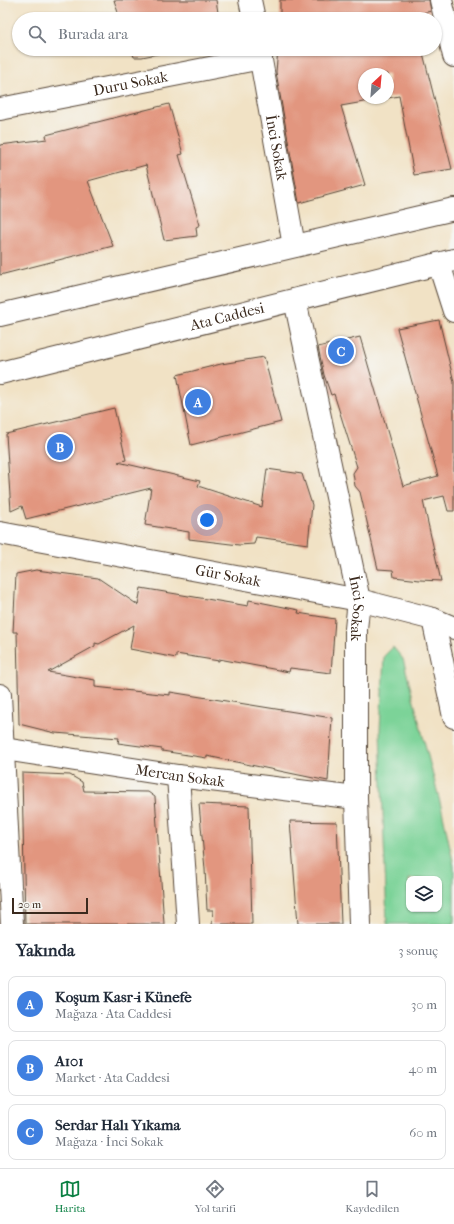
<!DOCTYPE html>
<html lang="tr">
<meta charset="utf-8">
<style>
body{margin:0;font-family:"IM FELL French Canon",serif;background:#f2f2f3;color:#1f2937}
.controls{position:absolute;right:12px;bottom:12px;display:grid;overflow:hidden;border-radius:8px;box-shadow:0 1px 3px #0004}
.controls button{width:36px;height:36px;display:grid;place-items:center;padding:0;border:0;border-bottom:1px solid #e0e1e3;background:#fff;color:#1f2937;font:20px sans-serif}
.compass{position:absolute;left:358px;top:68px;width:36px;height:36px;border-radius:50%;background:#fff;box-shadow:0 1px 3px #0004;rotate:26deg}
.scale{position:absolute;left:12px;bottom:10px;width:76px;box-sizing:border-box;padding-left:4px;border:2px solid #3b2a1e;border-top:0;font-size:11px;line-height:14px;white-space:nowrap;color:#3b2a1e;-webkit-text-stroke:3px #f6f6f2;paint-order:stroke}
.you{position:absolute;left:207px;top:520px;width:14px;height:14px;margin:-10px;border:3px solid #fff;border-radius:50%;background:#1a73e8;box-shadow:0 0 0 6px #1a73e833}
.badge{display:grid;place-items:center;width:26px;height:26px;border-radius:50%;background:#0b8043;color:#fff;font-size:13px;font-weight:700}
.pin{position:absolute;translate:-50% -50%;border:2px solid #fff;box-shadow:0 1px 4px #0006}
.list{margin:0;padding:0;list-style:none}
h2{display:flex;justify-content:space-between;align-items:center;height:52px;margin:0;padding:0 16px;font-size:17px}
h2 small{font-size:13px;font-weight:400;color:#747a83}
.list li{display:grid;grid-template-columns:26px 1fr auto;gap:12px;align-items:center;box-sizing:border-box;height:56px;margin:0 8px 8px;padding:0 8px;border:1px solid #e0e1e3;border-radius:8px}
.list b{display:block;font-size:15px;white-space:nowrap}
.list p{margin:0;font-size:13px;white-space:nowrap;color:#747a83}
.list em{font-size:13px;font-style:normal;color:#747a83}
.icon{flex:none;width:22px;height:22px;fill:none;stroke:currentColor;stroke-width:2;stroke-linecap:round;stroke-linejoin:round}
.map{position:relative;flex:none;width:454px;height:924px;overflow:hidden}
.search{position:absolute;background:#fff;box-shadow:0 1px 3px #0004;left:12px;right:12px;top:12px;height:44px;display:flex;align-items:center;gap:10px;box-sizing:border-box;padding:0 14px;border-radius:22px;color:#747a83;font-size:15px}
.sheet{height:244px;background:#fff}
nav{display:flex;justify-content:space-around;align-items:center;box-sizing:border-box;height:56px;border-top:1px solid #e0e1e3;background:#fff;font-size:11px;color:#747a83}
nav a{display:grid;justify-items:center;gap:2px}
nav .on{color:#0b8043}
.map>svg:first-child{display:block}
.green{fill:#7cd398;stroke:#5c7e5b;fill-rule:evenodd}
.building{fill:#e2967f}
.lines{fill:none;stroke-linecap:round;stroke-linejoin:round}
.street-casing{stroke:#564637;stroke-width:24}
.secondary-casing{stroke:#564637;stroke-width:24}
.street{stroke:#fff;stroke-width:22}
.secondary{stroke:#fff;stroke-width:22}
.labels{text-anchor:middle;stroke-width:3.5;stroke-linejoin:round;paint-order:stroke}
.street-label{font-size:15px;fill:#3b2a1e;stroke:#f6f6f2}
</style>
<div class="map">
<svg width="454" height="924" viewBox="0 0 454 924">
<rect width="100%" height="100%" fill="#f6f6f2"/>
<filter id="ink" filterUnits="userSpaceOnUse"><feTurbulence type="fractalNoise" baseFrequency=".025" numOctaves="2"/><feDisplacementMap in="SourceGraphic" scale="8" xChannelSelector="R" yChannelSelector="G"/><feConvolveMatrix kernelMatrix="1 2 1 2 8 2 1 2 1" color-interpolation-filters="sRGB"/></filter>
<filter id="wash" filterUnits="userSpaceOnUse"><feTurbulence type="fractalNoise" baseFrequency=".012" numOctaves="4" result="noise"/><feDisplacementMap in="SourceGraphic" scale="16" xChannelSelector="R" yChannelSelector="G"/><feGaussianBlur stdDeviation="0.9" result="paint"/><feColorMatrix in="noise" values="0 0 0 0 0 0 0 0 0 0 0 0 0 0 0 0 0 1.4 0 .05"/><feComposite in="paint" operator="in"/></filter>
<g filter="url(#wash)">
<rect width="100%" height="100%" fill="#f1e2c5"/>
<path class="green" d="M 393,647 L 403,659 L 442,810 L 454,866 L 454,924 L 387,924 L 380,730 L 384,656 ZM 409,879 L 439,879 L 439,909 L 409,909 Z"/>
<g id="blocks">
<g class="building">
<polygon points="114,0 216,0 219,19 120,19"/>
<polygon points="280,0 429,0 431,11 398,19 280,19"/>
<polygon points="131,49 182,49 142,57 134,57"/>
<polygon points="278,49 422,49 452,169 414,175 399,96 388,98 388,74 364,74 364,98 386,98 341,106 365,185 299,203 276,72"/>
<polygon points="169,104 183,154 179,155 200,225 196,227 197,236 164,240 146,165 88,181 113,246 0,275 0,145 47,139 46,135"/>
<polygon points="439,320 454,382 454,511 448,511 444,496 423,501 441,581 420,580 394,577 393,570 378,569 360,492 355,486 353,473 357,467 334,394 331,395 324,375 318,347 360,337 403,486 438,476 397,328"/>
<polygon points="264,357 281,422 191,445 177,375 221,364"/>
<polygon points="114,408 126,460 118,462 200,481 198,486 262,507 267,469 302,474 312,505 308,544 256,537 254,544 239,545 189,539 189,532 145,525 151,488 26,519 22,506 11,511 6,434"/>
<polygon points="36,570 98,578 138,605 141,588 248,606 249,600 299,610 298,613 335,619 331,673 290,668 289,672 219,659 219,661 176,654 176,658 130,649 134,625 99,644 95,643 95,646 48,672 95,680 95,687 170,695 170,692 332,718 328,781 207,756 207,758 162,751 162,749 118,743 119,738 55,733 19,724 17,632 13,632 16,574"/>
<polygon points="22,773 70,775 82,782 84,791 148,792 155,797 164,924 25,924"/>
<polygon points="199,804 249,806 252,924 212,924 213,910 207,910 205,869"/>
<polygon points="290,821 337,822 341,924 298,924"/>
</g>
</g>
</g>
<g filter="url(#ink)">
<use href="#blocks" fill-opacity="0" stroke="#564637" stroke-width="1"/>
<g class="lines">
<defs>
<g id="street">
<polyline points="250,0 254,19"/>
<polyline points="441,0 454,56"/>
<path id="s1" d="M 259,49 L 294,246"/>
<path id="s2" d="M 0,109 L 261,58"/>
<polyline points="439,264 454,311"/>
<path id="s3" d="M 295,300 L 359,600 L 356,629 L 356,798 L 360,924"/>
<path id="s4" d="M 0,533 L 359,600 L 433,619 L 454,628"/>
<polyline points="433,619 454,717"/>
<polyline points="0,695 12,924"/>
<path id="s5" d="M 4,749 L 178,776 L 356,798"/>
<polyline points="178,776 188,924"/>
</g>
<g id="secondary">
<polyline points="0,315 454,209"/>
<path id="s6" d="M 0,373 L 454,260"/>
</g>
</defs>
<use href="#street" class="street-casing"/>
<use href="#secondary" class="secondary-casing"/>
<use href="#street" class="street"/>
<use href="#secondary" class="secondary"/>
</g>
</g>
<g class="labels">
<g class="street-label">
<text dy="5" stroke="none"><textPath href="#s2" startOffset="133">Duru Sokak</textPath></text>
<text dy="5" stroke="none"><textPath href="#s1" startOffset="100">İnci Sokak</textPath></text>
<text dy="5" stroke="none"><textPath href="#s6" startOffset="234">Ata Caddesi</textPath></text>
<text dy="5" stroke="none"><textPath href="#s4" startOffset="232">Gür Sokak</textPath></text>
<text dy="5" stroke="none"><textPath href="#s3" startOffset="315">İnci Sokak</textPath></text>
<text dy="5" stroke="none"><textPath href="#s5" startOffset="178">Mercan Sokak</textPath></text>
</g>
</g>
</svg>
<div class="controls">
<button><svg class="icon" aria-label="layers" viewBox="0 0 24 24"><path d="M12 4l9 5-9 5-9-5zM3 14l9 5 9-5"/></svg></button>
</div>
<svg class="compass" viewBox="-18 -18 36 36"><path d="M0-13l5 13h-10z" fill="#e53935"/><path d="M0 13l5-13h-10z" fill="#747a83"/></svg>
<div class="scale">20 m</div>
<div class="you"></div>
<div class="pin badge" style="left:198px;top:402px;background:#3f7fe0">A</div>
<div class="pin badge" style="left:60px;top:447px;background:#3f7fe0">B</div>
<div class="pin badge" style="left:341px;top:351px;background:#3f7fe0">C</div>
<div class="search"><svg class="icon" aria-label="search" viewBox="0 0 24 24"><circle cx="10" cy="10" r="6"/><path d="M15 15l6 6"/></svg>Burada ara</div>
</div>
<section class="sheet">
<h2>Yakında<small>3 sonuç</small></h2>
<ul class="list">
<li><span class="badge" style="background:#3f7fe0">A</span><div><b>Koşum Kasr-i Künefe</b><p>Mağaza · Ata Caddesi</p></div><em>30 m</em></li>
<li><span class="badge" style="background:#3f7fe0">B</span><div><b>A101</b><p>Market · Ata Caddesi</p></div><em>40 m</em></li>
<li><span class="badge" style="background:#3f7fe0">C</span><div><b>Serdar Halı Yıkama</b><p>Mağaza · İnci Sokak</p></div><em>60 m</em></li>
</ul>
</section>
<nav>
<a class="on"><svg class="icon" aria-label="map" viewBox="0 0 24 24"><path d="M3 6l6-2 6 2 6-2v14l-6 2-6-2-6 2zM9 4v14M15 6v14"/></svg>Harita</a>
<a><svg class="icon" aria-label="directions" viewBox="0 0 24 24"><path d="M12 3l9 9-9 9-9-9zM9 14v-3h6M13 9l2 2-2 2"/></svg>Yol tarifi</a>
<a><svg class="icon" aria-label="saved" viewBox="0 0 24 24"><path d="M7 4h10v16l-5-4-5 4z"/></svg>Kaydedilen</a>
</nav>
